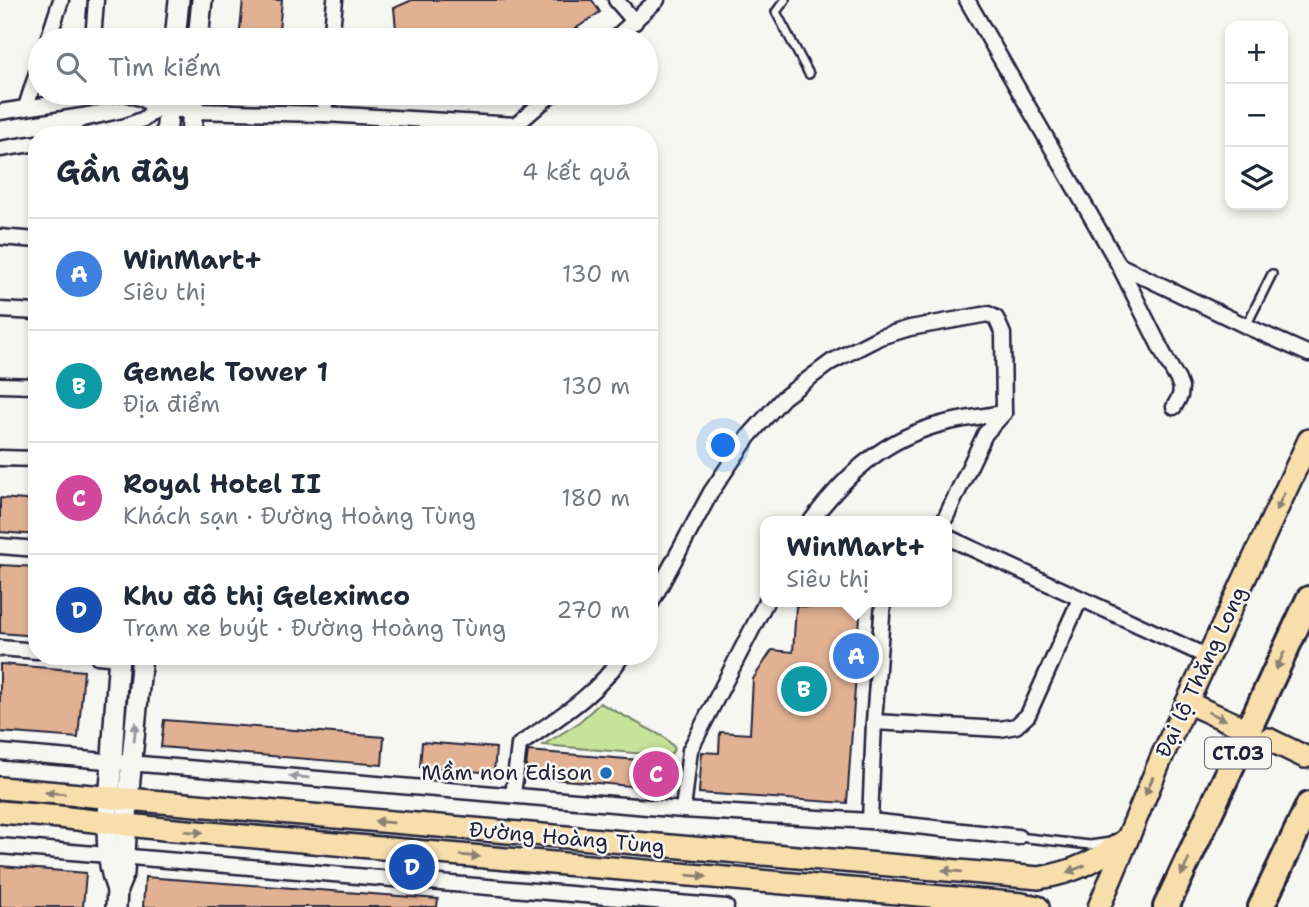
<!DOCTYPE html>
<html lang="vi">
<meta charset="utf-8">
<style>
body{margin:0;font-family:"Shantell Sans",sans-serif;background:#f2f2f3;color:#1f2937}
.controls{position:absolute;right:21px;top:21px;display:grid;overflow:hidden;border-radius:14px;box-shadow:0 4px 10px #0003}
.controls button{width:63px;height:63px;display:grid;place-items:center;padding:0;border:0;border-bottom:2px solid #e0e1e3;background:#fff;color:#1f2937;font:35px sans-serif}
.you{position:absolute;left:724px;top:446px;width:24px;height:24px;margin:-18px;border:5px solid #fff;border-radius:50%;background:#1a73e8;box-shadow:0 0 0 10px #1a73e833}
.badge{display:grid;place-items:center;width:46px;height:46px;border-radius:50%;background:#ea580c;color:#fff;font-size:23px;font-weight:700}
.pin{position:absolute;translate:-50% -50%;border:4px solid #fff;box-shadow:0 2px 7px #0006}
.popup{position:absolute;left:760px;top:516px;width:192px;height:91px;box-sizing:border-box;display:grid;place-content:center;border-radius:14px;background:#fff;filter:drop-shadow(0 2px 5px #0005);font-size:23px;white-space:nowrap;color:#747a83}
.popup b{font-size:26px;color:#1f2937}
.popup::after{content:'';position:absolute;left:50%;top:100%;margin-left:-14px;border:14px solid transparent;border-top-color:#fff}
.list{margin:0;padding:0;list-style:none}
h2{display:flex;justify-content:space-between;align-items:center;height:91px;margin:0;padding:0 28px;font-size:30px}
h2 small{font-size:23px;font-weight:400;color:#747a83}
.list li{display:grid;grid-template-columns:46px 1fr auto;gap:21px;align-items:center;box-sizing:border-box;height:112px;padding:0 28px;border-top:2px solid #e0e1e3}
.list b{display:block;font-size:26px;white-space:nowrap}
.list p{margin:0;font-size:23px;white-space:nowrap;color:#747a83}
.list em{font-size:23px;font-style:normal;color:#747a83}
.icon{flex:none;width:38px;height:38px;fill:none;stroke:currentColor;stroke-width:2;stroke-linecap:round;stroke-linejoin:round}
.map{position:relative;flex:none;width:1309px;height:907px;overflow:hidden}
.search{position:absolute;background:#fff;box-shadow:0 4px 10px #0003;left:28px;top:28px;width:630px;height:77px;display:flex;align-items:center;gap:18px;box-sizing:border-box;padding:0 24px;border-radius:38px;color:#747a83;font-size:26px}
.panel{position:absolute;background:#fff;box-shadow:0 4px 10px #0003;left:28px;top:126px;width:630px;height:539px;border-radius:28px}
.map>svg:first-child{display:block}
.green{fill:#c7e299;stroke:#74826a;stroke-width:2}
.building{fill:#e2b193;stroke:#22223b;stroke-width:2}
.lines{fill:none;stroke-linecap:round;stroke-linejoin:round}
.lane-casing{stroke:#22223b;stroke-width:12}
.street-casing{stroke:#22223b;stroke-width:19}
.secondary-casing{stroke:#22223b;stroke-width:24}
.primary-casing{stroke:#22223b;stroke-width:26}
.highway-casing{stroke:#22223b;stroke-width:30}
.lane{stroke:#f6f6f2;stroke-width:7}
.street{stroke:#f6f6f2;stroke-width:14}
.secondary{stroke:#f6f6f2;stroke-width:19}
.primary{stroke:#f8deab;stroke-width:21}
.highway{stroke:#f8deab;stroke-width:24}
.oneway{fill:#8d8073}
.oneway2{fill:#9797a0}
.poi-dot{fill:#1f6fb2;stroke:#f6f6f2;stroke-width:2.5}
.labels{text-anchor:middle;stroke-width:5;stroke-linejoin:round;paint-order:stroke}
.shield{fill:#f6f6f2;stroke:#626272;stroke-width:2}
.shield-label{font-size:19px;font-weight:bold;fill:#22223b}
.street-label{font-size:21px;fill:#22223b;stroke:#f6f6f2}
.poi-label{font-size:21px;fill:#22223b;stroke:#f6f6f2;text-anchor:end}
</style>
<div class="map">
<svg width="1309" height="907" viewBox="0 0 1309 907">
<rect width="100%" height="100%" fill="#f6f6f2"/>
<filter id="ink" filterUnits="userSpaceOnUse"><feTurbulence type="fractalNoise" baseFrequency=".0143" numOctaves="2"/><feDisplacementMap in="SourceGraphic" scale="14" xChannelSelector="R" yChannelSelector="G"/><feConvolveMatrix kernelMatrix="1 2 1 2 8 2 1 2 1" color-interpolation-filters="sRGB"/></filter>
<g filter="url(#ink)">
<polygon class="green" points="600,703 664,737 675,748 671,754 668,756 543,745 577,724"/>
<g class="building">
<polygon points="243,0 282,0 278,40 239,40"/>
<polygon points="412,0 592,0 600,12 559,40 366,40 368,26 396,29 394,8"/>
<polygon points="0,498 37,501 37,535 0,532"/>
<polygon points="0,565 37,567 37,636 0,633"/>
<polygon points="813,602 861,602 847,803 699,793 702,752 719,753 720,732 750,734 753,679 772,650 793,652 796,606 812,607"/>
<polygon points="0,664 84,671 78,738 0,732"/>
<polygon points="164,720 384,737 382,765 161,747"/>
<polygon points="422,742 496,748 494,773 420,767"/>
<polygon points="528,751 675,763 673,787 642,785 641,787 531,777 531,774 525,774"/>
<polygon points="0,866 86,873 83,907 0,907"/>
<polygon points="145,877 438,899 437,907 143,907"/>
</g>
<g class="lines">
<defs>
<g id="lane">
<polyline points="785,0 776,12 809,74"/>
<polyline points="1246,326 1272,274"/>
<polyline points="1018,837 1090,845 1111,842"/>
</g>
<g id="street">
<polyline points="616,0 635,22"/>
<polyline points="967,0 1119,265 1167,361 1178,380 1181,388 1180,396 1174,407"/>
<polyline points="48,40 61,0"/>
<polyline points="93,40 96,0"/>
<polyline points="331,40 335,0"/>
<polyline points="613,40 657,0"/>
<polyline points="125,93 143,99 156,109"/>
<polyline points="26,107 40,63"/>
<polyline points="0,112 121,93"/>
<polyline points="324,114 326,93"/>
<polyline points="87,135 126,126 144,119 156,109 169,109 192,111 324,114 516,125 553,93"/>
<polyline points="0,149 37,143"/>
<polyline points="0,237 37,240"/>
<polyline points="1119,265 1246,326 1309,354"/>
<polyline points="0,310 37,312"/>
<polyline points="0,385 37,386"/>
<polyline points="0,458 37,459"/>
<path d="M 811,521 C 847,473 885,438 945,423 C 965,418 985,416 1004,413"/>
<polyline points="947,537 1208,657"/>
<polyline points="0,546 37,549"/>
<polyline points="649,607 711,492 749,436 783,398 831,362 880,337 910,328 988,314 996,318 1003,334 1004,413 985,434 944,521"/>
<polyline points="0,648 37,651"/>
<polyline points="97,656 119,658"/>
<polyline points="874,722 1000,729 1016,726 1028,715 1080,599"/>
<polyline points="0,752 683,810 870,821 1018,837"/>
<path d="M 513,795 L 519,745 C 556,719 597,695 622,656"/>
<polyline points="683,810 690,750 766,602"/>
<polyline points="870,821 874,722 883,602"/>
<polyline points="0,846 726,907"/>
</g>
<g id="secondary">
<polyline points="175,40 179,0"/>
<polyline points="198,40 202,0"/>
<polyline points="166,135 170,93"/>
<polyline points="191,135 194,93"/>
<path d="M 117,890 C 102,852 108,816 111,776 C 113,736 116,696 119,656"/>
<polyline points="116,907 117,890 124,873 128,800 142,656"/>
</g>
<g id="primary">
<polyline points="1188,703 1246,729"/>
<polyline points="1268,739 1305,757"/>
<path d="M 0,788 L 1039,878 C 1076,872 1095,861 1126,840"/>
<polyline points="0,812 59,817 164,829 1022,904 1038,907"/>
<polyline points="1099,907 1163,754 1309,440"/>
</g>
<g id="highway">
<polyline points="1166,907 1309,599"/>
<polyline points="1261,907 1309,805"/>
</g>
</defs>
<use href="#lane" class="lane-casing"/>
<use href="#street" class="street-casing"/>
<use href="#secondary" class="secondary-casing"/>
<use href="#primary" class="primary-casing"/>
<use href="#highway" class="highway-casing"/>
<use href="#lane" class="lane"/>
<use href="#street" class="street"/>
<use href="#secondary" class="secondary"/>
<use href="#primary" class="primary"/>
<use href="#highway" class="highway"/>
</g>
<defs><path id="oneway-solid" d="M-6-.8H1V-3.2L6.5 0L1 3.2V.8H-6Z" transform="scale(1.75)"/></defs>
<g class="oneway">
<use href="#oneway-solid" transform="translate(1280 502) rotate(115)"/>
<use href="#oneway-solid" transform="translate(1280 661) rotate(115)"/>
<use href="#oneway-solid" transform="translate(1217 716) rotate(24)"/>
<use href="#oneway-solid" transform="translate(1149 786) rotate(113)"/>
<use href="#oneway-solid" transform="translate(55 793) rotate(-175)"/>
<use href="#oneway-solid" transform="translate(384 822) rotate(-175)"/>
<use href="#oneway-solid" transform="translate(194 832) rotate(5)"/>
<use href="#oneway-solid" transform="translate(470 856) rotate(5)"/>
<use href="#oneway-solid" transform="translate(1185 867) rotate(115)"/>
<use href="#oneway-solid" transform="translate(1076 869) rotate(159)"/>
<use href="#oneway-solid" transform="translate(952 871) rotate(-175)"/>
<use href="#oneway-solid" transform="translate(697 876) rotate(5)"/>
</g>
<g class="oneway2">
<use href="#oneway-solid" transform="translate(135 732) rotate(-85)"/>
<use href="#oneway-solid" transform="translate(299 777) rotate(-175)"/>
</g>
</g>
<circle class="poi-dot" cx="606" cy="773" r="7"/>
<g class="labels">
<rect class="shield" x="1205" y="737.5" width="66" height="31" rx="5"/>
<g class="shield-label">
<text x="1238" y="760">CT.03</text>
</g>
<g class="street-label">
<text transform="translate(1201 672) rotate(-65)" y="7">Đại lộ Thăng Long</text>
<text transform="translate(567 838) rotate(5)" y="7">Đường Hoàng Tùng</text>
</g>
<g class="poi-label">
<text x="592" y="780">Mầm non Edison</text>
</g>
</g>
</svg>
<div class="controls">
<button>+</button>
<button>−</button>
<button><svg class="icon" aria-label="layers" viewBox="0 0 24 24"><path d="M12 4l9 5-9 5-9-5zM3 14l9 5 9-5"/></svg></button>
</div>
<div class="you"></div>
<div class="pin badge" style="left:856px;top:656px;background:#3f7fe0">A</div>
<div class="popup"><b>WinMart+</b>Siêu thị</div>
<div class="pin badge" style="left:804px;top:689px;background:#0f9aa8">B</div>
<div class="pin badge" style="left:656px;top:774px;background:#d1479c">C</div>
<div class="pin badge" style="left:412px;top:867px;background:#1a4fb4">D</div>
<div class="search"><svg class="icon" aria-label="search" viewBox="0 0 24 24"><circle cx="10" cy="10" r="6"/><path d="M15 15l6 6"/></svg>Tìm kiếm</div>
<section class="panel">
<h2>Gần đây<small>4 kết quả</small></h2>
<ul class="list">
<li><span class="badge" style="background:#3f7fe0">A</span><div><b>WinMart+</b><p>Siêu thị</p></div><em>130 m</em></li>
<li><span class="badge" style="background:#0f9aa8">B</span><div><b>Gemek Tower 1</b><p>Địa điểm</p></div><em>130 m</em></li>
<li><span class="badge" style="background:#d1479c">C</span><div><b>Royal Hotel II</b><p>Khách sạn · Đường Hoàng Tùng</p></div><em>180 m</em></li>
<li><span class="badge" style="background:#1a4fb4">D</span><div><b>Khu đô thị Geleximco</b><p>Trạm xe buýt · Đường Hoàng Tùng</p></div><em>270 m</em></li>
</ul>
</section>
</div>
